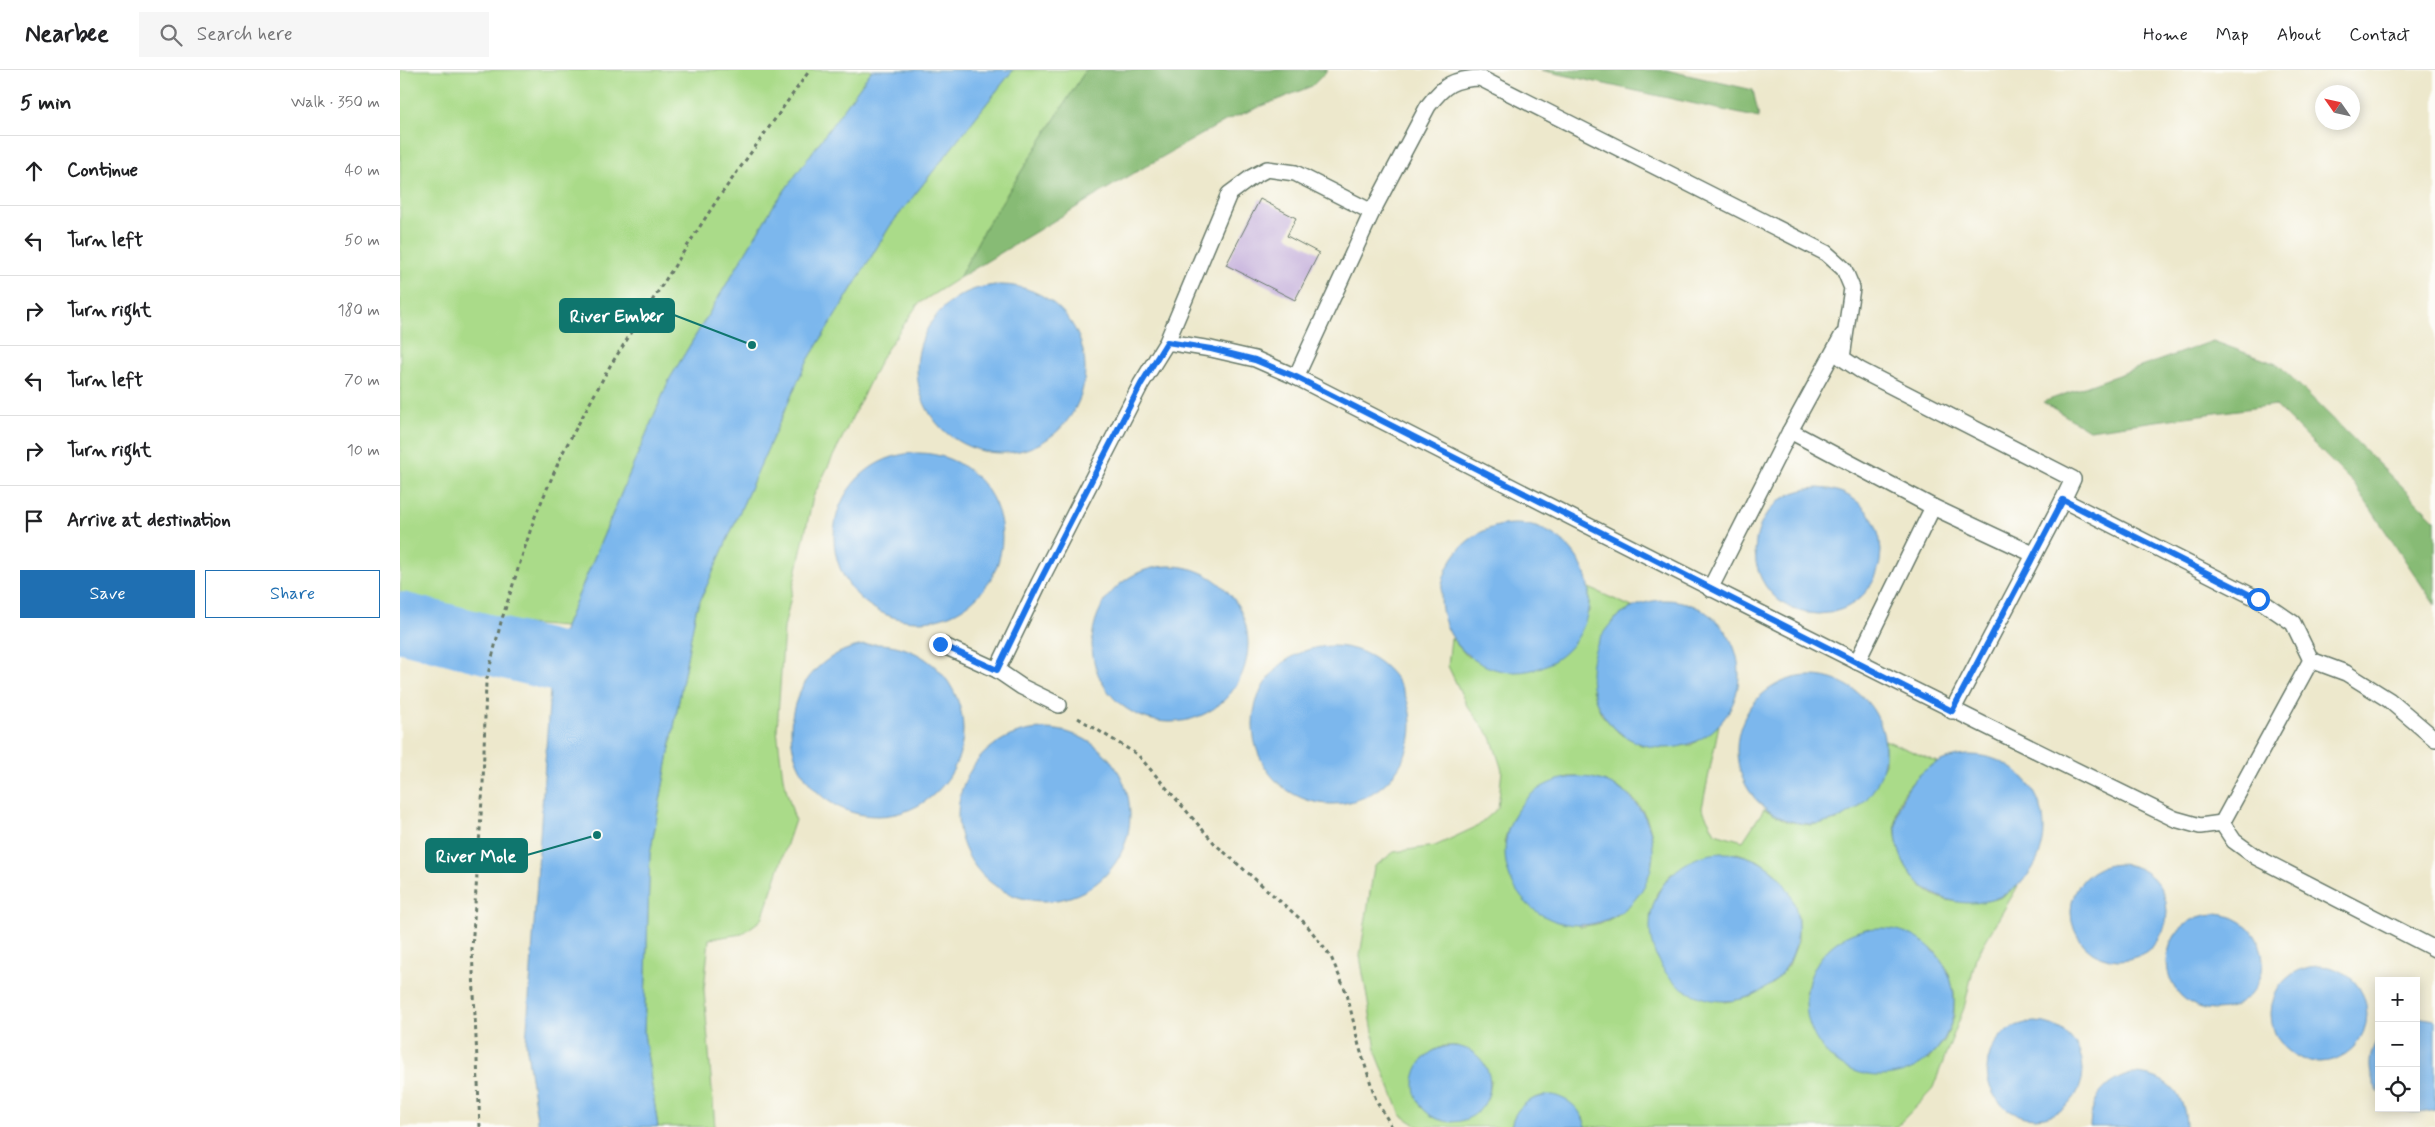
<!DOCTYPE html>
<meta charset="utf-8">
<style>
body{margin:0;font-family:Mynerve,sans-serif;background:#f6f6f6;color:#202124}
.controls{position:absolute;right:15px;bottom:15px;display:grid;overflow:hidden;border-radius:0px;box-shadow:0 2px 12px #0003}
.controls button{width:45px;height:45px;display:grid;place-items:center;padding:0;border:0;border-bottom:1px solid #e0e0e0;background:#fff;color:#202124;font:25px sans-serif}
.compass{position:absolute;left:1915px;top:15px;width:45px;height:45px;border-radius:50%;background:#fff;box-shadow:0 2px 12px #0003;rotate:304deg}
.stop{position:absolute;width:15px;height:15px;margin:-11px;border:4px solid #1a73e8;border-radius:50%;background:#fff}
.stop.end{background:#1a73e8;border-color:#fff;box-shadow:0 1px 5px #0008}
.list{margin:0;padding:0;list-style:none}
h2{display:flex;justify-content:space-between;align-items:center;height:65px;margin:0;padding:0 20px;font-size:21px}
h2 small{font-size:16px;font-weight:400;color:#757577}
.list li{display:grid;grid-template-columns:32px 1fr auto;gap:15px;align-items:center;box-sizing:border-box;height:70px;padding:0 20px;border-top:1px solid #e0e0e0}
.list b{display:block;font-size:19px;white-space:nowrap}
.list em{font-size:16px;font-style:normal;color:#757577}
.actions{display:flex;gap:10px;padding:15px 20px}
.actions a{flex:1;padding:11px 0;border:1px solid #1f6fb2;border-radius:0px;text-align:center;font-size:18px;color:#1f6fb2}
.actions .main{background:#1f6fb2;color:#fff}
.icon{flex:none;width:28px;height:28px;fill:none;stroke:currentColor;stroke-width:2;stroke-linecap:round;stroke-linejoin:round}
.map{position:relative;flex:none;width:2035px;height:1057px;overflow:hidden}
header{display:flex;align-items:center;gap:30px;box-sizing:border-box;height:70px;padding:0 25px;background:#fff;border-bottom:1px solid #e0e0e0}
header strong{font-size:24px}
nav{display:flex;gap:28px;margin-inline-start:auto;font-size:18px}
.search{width:350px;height:45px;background:#f6f6f6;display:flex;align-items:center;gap:12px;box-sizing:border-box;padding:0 18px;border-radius:0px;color:#757577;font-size:19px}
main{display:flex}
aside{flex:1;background:#fff}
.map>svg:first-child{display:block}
.green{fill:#aadb89;stroke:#648c5e;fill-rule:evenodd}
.forest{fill:#87bb75;stroke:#537c54}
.water{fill:#7bb7ed;stroke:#4d7a90}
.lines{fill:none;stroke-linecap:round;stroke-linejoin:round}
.river{stroke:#7bb7ed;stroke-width:60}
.building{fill:#c1abda}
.service-casing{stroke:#677969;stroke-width:18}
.path{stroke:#677969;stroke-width:3;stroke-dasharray:4 4;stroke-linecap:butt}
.service{stroke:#fff;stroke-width:15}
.route{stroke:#1a73e8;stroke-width:6}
.leader{fill:none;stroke:#0f766e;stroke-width:2}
.callout-dot{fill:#0f766e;stroke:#fdfcf7;stroke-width:2}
.callout{fill:#0f766e;stroke:#0f766e;stroke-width:2}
.callout-label{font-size:18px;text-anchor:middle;font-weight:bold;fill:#fff}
</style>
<header>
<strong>Nearbee</strong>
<div class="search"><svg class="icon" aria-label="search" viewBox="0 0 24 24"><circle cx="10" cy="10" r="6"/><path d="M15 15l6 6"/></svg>Search here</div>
<nav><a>Home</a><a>Map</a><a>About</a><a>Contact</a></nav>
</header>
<main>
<aside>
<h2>5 min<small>Walk · 350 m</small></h2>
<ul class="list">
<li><svg class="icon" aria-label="ahead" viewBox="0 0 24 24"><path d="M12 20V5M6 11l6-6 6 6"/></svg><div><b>Continue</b></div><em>40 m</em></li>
<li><svg class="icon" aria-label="left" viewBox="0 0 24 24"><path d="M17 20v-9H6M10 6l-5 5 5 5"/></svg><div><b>Turn left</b></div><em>50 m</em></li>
<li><svg class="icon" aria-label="right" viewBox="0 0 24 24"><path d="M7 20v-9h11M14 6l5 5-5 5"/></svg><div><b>Turn right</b></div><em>180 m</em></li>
<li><svg class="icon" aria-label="left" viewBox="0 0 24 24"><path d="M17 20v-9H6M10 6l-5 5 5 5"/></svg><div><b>Turn left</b></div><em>70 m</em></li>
<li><svg class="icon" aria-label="right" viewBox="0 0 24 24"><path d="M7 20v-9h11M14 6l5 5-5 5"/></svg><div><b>Turn right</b></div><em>10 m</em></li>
<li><svg class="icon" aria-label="arrive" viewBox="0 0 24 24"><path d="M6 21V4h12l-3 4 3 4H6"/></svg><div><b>Arrive at destination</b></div></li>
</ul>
<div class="actions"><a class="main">Save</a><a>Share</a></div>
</aside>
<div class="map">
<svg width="2035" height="1057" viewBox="0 0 2035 1057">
<rect width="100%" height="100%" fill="#fdfcf7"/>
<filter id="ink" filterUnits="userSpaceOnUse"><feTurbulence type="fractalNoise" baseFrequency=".02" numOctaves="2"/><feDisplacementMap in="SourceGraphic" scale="10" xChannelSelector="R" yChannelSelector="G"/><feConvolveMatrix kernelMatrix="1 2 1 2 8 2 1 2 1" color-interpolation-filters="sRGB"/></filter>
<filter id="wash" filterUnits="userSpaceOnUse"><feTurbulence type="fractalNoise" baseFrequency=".0096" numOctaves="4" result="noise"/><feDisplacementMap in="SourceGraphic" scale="20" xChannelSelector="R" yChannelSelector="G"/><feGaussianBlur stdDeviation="1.12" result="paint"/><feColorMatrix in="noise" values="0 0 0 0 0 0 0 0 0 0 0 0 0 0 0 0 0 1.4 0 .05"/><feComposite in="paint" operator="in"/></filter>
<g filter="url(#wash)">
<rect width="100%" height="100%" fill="#ede8cc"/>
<g class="green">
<polygon points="0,0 472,0 374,135 269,310 165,557 101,552 0,527"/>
<polygon points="613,0 686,0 584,160 559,208 518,234 483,285 413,427 384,558 377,660 383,708 395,750 362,849 342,864 309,869 304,920 315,1057 258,1057 244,963 250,784 296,540 405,295 490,156"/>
<path d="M 1189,518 L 1232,537 L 1212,551 L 1192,620 L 1201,644 L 1219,663 L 1241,675 L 1291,675 L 1319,655 L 1302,738 L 1315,763 L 1343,771 L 1364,739 L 1386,751 L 1411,755 L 1437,750 L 1459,737 L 1485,694 L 1485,670 L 1537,692 C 1524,701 1513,709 1504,723 C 1482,759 1504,818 1546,830 C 1554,832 1586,831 1595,829 C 1603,828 1611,820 1618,816 L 1576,887 L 1564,938 L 1532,1020 L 1496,1057 L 1186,1057 L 1183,1047 L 1141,1026 C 1125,1032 1114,1040 1111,1057 L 1019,1057 L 1001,1045 L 977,985 L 960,886 L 974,797 L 994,782 L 1035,776 L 1078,756 L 1098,738 L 1102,700 L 1091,667 L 1067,636 L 1048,596 L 1051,568 L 1068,587 L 1189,542 ZM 1168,707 C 1184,707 1197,708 1212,715 C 1272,741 1262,827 1206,851 C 1198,855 1188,855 1180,857 L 1104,772 C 1117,728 1129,727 1168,707 ZM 1337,783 L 1359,791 L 1378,805 L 1398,847 L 1398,871 L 1389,895 L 1372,914 L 1350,927 L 1325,932 L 1250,848 L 1257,823 L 1271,804 ZM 1469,858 L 1534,880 L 1548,900 L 1554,922 L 1554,946 L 1545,970 L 1528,990 L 1405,923 C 1418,884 1430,870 1469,858 ZM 1044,976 L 1057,976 L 1091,1010 C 1089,1051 1051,1057 1021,1037 L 1023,989 L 1033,981 Z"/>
</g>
<g class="forest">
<polygon points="686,0 928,0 912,16 827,50 715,114 559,208 584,160"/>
<polygon points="1141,0 1266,0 1353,20 1359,48"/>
<polygon points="1813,271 1879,295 2035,450 2035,535 1954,414 1875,335 1689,360 1643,332"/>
</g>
<g class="water">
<polygon points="472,0 613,0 490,156 405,295 296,540 250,784 244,963 258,1057 138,1057 126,973 150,619 165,557 269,310 374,135"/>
<circle cx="601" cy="299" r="84"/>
<circle cx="518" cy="467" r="84"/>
<circle cx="1418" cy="481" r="63"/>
<circle cx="1115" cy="528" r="74"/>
<circle cx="770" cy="574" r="78"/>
<circle cx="1265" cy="604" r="74"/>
<circle cx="477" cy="660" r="86"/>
<circle cx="932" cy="655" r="79"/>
<circle cx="1411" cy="680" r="74"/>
<circle cx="644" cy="745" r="86"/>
<circle cx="1570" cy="759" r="74"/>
<circle cx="1179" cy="781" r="74"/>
<circle cx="1324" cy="857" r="74"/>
<circle cx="1719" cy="842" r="48"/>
<circle cx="1815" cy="892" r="48"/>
<circle cx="1480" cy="932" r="74"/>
<circle cx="1919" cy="944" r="48"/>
<path d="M 2016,947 L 2035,950 L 2035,1040 C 2021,1044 2010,1043 1996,1038 L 2016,1038 Z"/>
<circle cx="1635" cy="1000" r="48"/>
<path d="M 1979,967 L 1979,1023 C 1967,1006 1967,984 1979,967 Z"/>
<circle cx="1052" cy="1014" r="38"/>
<path d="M 1731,1004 C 1765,1004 1786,1022 1786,1057 L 1690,1057 C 1691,1028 1704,1012 1731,1004 Z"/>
<path d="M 1153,1025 C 1171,1030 1181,1039 1186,1057 L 1111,1057 C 1115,1035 1132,1026 1153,1025 Z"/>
</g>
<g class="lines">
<polyline class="river" points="0,552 213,606 211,631"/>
</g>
<g id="blocks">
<polygon class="building" points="860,129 896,148 887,166 919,183 895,230 826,195"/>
</g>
</g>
<g filter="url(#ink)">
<use href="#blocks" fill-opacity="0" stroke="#677969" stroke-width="1"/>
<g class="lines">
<defs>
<g id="service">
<path d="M 972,142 L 1028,36 C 1045,14 1053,9 1080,8 L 1426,183 L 1444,199 L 1452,218 L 1442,288 L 1460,300 L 1673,409 L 1663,430"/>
<polyline points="1442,266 1390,361 1533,437 1633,484"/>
<path d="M 896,307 C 1188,456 1480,605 1775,749 L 1800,756 L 1822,753 L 1834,771 L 1856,787 L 2035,879"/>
<polyline points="1310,519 1390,361"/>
<polyline points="540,574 597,600 622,617 659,635"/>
<polyline points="1457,592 1533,437"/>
<polyline points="597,600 639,513 741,314 767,272 829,124 852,107 867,99 895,103 972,142 896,307 855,289 811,279 767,272"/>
<polyline points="1552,641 1663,430 1858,529 1893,553 1911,590"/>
<polyline points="1822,753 1911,590 1946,603 1989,630 2035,669"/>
</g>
</defs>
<use href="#service" class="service-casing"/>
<g class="path">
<polyline points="678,648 738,685 815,774 906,854 931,887 947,924 959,976 976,1030 992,1057"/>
<polyline points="80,1057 72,879 83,715 86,612 101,552 134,449 162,384 210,296 317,130 410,0"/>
</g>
<use href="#service" class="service"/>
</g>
</g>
<g class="lines" filter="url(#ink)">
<polyline class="route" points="540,574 597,600 639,513 741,314 767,272 811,279 855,290 896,307 1552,641 1663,430 1858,529"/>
</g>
<path class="leader" d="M352 275L274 245M197 765L127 785"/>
<g class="callout-dot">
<circle cx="352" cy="275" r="5"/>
<circle cx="197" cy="765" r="5"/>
</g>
<g class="callout">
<rect x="160" y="229" width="114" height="33" rx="5"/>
<rect x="26" y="769" width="101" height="33" rx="5"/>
</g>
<g class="callout-label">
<text x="217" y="252">River Ember</text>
<text x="76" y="792">River Mole</text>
</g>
</svg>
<div class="controls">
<button>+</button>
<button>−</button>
<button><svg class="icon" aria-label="locate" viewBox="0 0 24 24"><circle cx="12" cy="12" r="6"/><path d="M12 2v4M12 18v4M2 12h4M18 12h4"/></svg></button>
</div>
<svg class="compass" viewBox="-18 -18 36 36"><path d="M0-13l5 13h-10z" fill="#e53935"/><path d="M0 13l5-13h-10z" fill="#757577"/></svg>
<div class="stop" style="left:1858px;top:529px"></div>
<div class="stop end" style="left:540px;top:574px"></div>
</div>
</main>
